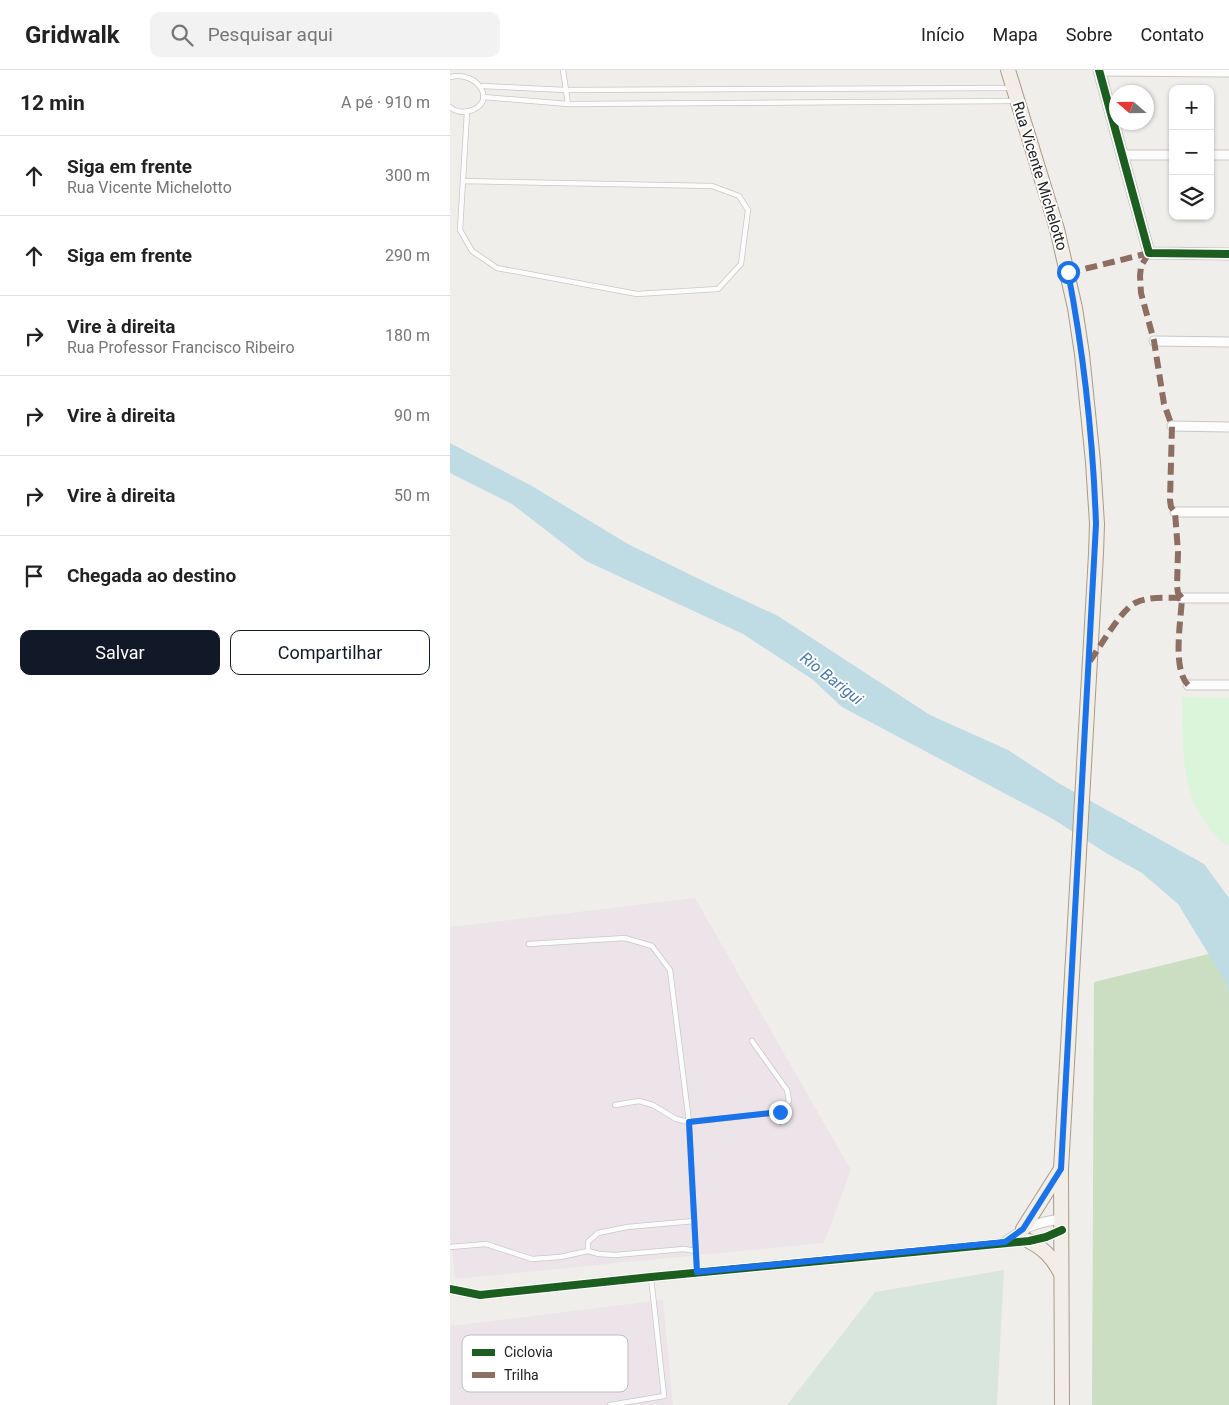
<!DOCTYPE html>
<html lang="pt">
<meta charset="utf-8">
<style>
body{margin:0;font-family:Roboto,sans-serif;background:#f2f2f2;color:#222}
.controls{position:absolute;right:15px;top:15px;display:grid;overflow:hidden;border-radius:10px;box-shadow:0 1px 4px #0004}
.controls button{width:45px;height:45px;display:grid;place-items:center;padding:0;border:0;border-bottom:1px solid #e0e0e0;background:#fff;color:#222;font:25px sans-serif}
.compass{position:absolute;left:659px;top:15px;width:45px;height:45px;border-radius:50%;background:#fff;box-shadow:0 1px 4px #0004;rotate:290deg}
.stop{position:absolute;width:15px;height:15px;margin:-11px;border:4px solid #1a73e8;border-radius:50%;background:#fff}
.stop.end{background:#1a73e8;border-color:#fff;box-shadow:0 1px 5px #0008}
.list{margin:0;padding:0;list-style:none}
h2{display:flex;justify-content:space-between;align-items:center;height:65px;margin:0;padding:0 20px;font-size:21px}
h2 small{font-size:16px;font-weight:400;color:#767676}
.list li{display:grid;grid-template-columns:32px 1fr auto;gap:15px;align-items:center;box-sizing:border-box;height:80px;padding:0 20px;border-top:1px solid #e0e0e0}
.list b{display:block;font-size:19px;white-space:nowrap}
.list p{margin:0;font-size:16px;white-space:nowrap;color:#767676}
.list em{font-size:16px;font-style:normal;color:#767676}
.actions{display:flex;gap:10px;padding:15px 20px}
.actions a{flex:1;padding:11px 0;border:1px solid #111827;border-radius:10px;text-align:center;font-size:18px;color:#111827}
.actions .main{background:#111827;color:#fff}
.icon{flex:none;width:28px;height:28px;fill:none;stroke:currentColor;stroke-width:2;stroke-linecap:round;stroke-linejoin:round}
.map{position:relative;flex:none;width:779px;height:1335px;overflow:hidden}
header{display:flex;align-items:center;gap:30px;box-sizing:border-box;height:70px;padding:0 25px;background:#fff;border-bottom:1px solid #e0e0e0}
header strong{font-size:24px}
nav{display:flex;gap:28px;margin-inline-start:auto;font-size:18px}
.search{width:350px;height:45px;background:#f2f2f2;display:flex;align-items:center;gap:12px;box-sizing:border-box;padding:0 18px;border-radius:10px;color:#767676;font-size:19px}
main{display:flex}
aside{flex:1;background:#fff}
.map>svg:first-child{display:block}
.industrial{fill:#ede4e9}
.forest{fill:#cbdec1}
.wetland{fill:#d9e6de}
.park{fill:#daf5da}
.water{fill:#bfdbe3}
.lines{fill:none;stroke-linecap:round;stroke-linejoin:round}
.service-casing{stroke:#c9c8c7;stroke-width:6}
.minor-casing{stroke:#c9c8c7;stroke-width:11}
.tertiary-casing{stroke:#c9c8c7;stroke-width:13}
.primary-casing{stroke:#a79c86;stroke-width:16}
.service{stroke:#fdfcfc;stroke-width:4.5}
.minor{stroke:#fdfcfc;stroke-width:9}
.tertiary{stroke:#fdfcfc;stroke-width:11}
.primary{stroke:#f3ede7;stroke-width:14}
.quiet{stroke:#8d6e63;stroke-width:6;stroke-dasharray:12 6;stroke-linecap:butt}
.cycleway-casing{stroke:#fff;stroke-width:11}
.cycleway{stroke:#1b5e20;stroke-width:8}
.route{stroke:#1a73e8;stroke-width:6}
.labels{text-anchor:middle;stroke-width:4;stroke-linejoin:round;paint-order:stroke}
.street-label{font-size:15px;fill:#222;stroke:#fff}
.water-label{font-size:16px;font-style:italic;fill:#4a7aab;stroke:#fff}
.key{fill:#fff;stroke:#bdbdbd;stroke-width:1}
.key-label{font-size:14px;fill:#222}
</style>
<header>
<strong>Gridwalk</strong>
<div class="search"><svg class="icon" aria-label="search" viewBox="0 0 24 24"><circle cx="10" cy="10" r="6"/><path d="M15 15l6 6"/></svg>Pesquisar aqui</div>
<nav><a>Início</a><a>Mapa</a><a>Sobre</a><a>Contato</a></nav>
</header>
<main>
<aside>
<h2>12 min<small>A pé · 910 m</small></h2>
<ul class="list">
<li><svg class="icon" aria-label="ahead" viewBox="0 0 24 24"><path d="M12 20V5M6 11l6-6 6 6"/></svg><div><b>Siga em frente</b><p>Rua Vicente Michelotto</p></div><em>300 m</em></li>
<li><svg class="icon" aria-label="ahead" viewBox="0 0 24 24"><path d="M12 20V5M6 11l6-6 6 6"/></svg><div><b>Siga em frente</b></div><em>290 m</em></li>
<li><svg class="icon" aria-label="right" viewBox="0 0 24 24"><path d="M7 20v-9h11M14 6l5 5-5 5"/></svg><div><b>Vire à direita</b><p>Rua Professor Francisco Ribeiro</p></div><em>180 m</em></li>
<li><svg class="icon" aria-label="right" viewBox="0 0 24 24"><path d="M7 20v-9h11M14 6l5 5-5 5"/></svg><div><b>Vire à direita</b></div><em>90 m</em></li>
<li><svg class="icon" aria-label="right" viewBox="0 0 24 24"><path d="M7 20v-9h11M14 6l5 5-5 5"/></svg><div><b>Vire à direita</b></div><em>50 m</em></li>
<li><svg class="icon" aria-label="arrive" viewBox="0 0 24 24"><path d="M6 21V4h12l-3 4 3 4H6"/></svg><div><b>Chegada ao destino</b></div></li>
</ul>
<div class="actions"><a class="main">Salvar</a><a>Compartilhar</a></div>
</aside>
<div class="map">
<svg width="779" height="1335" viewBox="0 0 779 1335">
<rect width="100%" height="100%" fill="#f0eeeb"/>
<g class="industrial">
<polygon points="245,828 401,1100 374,1173 5,1209 0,1164 0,857"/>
<polygon points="213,1230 223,1335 0,1335 0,1256"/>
</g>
<polygon class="forest" points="779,879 779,1335 642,1335 644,912"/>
<polygon class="wetland" points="554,1200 547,1335 337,1335 425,1222"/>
<path class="park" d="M 732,627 L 779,628 L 779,776 C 769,771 764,764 757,755 C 728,715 734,674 732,627 Z"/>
<polygon class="water" points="0,373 82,416 178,474 253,511 328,546 480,645 558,680 610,714 754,794 779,828 779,923 775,911 728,834 692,803 656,783 603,749 392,637 362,609 293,564 136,491 62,434 0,403"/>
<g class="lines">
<defs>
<g id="service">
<polyline points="113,0 118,34"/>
<path d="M 0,7 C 29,0 48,34 19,41 C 12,43 5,41 0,37"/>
<polyline points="33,16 115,20 562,18"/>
<polyline points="33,27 118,34 566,31"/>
<polyline points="13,111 262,116 289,126 298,140 291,194 268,219 187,224 47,198 22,181 10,160 17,42"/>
<polyline points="79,874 175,868 202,876 220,900 239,1052 247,1203"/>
<polyline points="165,1035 189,1031 203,1035 226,1049 239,1052 330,1042 339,1031 337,1020 302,971"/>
<polyline points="0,1177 36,1174 82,1189 110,1187 138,1181 149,1184 165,1185 234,1179 246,1181"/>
<polyline points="138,1181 138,1172 148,1163 177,1157 244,1151"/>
<polyline points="160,1335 214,1326 201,1207"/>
</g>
<g id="minor">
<polyline points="650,1 779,2"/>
<polyline points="672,85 723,85"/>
<polyline points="760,85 779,85"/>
<polyline points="704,271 779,272"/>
<polyline points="722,356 779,357"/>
<polyline points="725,442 779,442"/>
<polyline points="732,528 779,528"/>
<polyline points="738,615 779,615"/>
<path d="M 555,1172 C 575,1157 587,1152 612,1149"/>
<polyline points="0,1219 30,1225 201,1207 579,1171 596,1167 612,1160"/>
</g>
<polyline id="tertiary" points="649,0 699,183 779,184"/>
<g id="primary">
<polyline points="558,0 607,159 625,238 632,284 643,392 647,454 646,484 611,1099 612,1335"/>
<polyline points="573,1159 611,1099"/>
<path d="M 579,1171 C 594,1179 602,1187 610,1202"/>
</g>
</defs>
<use href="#service" class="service-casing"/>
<use href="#minor" class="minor-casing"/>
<use href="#tertiary" class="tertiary-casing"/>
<use href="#primary" class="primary-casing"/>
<use href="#service" class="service"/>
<use href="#minor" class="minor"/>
<use href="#tertiary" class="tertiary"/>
<use href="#primary" class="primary"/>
<g class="quiet">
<path d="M 699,183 L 691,196 L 690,206 L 691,223 L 704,271 L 714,334 L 722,356 L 720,430 L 721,437 L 725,442 L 728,482 L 727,516 L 728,523 L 732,528 C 731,550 722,599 738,615"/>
<polyline points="618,203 699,183"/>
<path d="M 640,591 C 650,577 671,540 685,533 C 699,526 717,528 732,528"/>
</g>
<defs>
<g id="cycleway">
<polyline points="649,0 699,183 779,184"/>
<polyline points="0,1219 30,1225 201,1207 579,1171 596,1167 612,1160"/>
</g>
</defs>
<use href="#cycleway" class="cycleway-casing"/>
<use href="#cycleway" class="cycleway"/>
</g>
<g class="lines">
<path class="route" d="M 330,1042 L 239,1052 L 247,1202 L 555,1172 L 573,1159 L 611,1099 L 646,454 C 643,370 634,285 618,202"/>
</g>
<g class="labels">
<g class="street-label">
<text transform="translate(590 106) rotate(73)" y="5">Rua Vicente Michelotto</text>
</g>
<g class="water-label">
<text transform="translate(382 608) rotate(38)" y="6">Rio Barigui</text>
</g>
</g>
<rect x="12" y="1265" width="166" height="57" rx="8" class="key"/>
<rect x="22" y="1279" width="23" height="7" fill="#1b5e20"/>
<rect x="22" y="1302" width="23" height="6" fill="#8d6e63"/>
<g class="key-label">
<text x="54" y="1287">Ciclovia</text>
<text x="54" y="1310">Trilha</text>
</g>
</svg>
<div class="controls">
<button>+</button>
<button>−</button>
<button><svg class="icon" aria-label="layers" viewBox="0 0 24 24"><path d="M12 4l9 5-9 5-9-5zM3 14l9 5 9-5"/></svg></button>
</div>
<svg class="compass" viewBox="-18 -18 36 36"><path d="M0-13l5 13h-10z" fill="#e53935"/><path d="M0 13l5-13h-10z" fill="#767676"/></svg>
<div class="stop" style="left:618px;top:202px"></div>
<div class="stop end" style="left:330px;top:1042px"></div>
</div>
</main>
